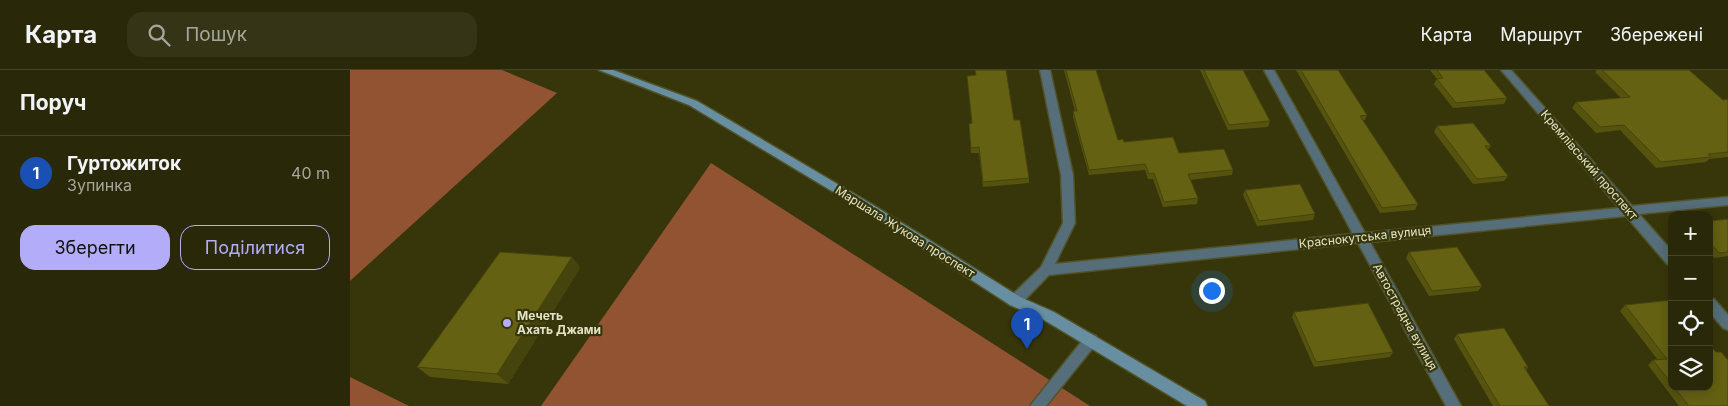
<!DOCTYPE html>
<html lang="uk">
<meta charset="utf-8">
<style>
body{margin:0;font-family:Inter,sans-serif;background:#353416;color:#f1f3f6}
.controls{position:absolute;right:15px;bottom:15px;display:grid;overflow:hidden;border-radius:10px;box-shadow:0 2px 12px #0003}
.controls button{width:45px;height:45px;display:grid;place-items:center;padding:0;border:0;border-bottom:1px solid #454429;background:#292808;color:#f1f3f6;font:25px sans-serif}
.you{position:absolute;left:861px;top:220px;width:18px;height:18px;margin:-12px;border:4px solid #fff;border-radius:50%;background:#1a73e8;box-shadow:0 0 0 8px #1a73e833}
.badge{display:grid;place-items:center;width:32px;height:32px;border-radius:50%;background:#b3adf9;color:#fff;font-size:16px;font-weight:700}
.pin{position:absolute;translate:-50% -41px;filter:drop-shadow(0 1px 2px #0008)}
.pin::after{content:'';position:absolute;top:26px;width:18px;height:15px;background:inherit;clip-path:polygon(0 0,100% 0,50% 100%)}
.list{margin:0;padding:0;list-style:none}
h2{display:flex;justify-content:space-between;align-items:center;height:65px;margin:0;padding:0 20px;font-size:21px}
h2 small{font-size:16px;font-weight:400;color:#a5a69c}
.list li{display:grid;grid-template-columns:32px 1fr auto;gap:15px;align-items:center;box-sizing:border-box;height:75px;padding:0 20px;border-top:1px solid #454429}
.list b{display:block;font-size:19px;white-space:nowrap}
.list p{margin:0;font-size:16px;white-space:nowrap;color:#a5a69c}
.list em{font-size:16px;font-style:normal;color:#a5a69c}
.actions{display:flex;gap:10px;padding:15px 20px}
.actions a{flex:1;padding:11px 0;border:1px solid #b3adf9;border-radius:15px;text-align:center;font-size:18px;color:#b3adf9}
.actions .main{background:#b3adf9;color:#111}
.icon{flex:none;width:28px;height:28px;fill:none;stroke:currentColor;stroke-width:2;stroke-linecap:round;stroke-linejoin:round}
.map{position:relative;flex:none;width:1378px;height:336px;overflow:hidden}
header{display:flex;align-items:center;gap:30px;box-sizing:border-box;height:70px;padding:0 25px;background:#292808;border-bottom:1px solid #454429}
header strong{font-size:24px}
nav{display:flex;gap:28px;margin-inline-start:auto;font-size:18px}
.search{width:350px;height:45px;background:#353416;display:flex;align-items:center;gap:12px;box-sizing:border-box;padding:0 18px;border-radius:15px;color:#a5a69c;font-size:19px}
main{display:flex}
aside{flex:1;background:#292808}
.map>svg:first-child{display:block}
.forest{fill:#925332}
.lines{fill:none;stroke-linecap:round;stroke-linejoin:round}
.lane-casing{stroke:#525228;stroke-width:3}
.street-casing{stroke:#525228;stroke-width:3}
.secondary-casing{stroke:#525228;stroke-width:3}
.lane{fill:#566e7a;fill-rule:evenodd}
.street{fill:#566e7a;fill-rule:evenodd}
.secondary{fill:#678fa1;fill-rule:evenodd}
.wall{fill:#56530f}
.shaded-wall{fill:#46440d}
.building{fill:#646112;stroke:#46440d}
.poi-dot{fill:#b3adf9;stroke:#37360a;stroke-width:2}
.labels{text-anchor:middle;stroke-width:4.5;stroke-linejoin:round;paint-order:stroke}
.street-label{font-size:12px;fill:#e2e3c6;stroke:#37360a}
.poi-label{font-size:12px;font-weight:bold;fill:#e2e3c6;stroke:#37360a;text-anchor:start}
</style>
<header>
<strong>Карта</strong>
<div class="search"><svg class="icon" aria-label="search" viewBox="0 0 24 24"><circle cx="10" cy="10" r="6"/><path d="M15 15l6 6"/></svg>Пошук</div>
<nav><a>Карта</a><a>Маршрут</a><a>Збережені</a></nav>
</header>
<main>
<aside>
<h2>Поруч<small></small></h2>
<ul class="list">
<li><span class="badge" style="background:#1a4fb4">1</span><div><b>Гуртожиток</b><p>Зупинка</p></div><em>40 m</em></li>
</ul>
<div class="actions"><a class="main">Зберегти</a><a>Поділитися</a></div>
</aside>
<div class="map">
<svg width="1378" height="336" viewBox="0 0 1378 336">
<rect width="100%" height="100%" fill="#37360a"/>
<g class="forest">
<polygon points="0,0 152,0 207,23 0,211"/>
<polygon points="361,93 740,336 191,336"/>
<polygon points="0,307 59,336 0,336"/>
</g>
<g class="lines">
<defs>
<polygon id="lane" points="741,264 746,266 748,270 746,274 696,336 680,336 736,266"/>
<g id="street">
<polygon points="690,0 700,0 723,105 725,153 705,194 1003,164 914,0 924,0 1015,163 1269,138 1151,0 1161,0 1282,136 1378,127 1378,135 1289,144 1322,181 1322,195 1317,194 1276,146 1020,172 1111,336 1096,336 1008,173 699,205 670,235 665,236 660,235 658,231 660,227 691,197 713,153 711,105"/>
<polygon points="1359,228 1364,229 1378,245 1378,260 1373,258 1359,242"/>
</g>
<polygon id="secondary" points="249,0 263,0 347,31 528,138 670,227 704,242 855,331 857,336 837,336 694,250 660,235 520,144 339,35"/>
</defs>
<use href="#lane" class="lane-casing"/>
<use href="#street" class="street-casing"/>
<use href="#secondary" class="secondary-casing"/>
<use href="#lane" class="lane"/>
<use href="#street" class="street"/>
<use href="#secondary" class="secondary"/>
</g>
<g class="wall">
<polygon points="714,0 746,0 768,70 774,72 829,83 883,100 882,105 840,110 848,128 847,134 813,137 803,109 798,109 795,100 739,105 723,47 723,41 725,41"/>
<polygon points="850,0 893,0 920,51 918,57 878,60"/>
<polygon points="946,0 988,0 1017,45 1015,50 1013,50 1068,134 1065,140 1030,143"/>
<polygon points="1080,0 1134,0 1157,28 1154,34 1103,38 1084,14 1087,9"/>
<polygon points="1247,0 1339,0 1373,30 1378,29 1378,87 1359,89 1356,92 1306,98 1270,60 1246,63 1222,38 1226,32 1271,28 1245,2"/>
<polygon points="664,50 679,108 679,113 633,117 629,83 621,83 619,54"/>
<polygon points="1087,56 1141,76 1138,80 1158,106 1154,111 1123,114 1084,62"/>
<polygon points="895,120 965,144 963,150 907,156 893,125"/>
<polygon points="1378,149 1378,186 1364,188 1359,183 1359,151"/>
<polygon points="1059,182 1132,216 1128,221 1079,226 1056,188"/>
<polygon points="222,187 230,198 158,314 80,307 67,297"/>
<polygon points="1322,230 1322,317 1359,317 1378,336 1329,336 1298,295 1303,290 1308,290 1270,241 1275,235"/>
<polygon points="944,242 1043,282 1040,287 964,297 942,247"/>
<polygon points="1107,264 1178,297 1176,300 1199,336 1143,336 1104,269"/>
</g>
<polygon class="shaded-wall" points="222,187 230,198 158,314 147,304"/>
<g class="building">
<polygon points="625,0 656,0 664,50 670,50 679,108 633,112 629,77 621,78 619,54 622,53 617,6 626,5"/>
<polygon points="716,0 746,0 768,70 773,69 774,72 823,67 829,83 874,79 883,100 838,104 848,128 814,132 804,103 799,104 795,94 739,100 723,41 727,41"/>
<polygon points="854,0 893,0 920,51 879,55"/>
<polygon points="951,0 988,0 1017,45 1010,46 1068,134 1032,138"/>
<polygon points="1087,0 1134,0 1157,28 1106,33 1087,9 1093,8"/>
<polygon points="1252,0 1339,0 1373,30 1378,29 1378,82 1358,84 1361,87 1311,92 1274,55 1250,57 1226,32 1280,27"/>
<polygon points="1123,53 1141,76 1135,76 1158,106 1127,109 1087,56"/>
<polygon points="950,114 965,144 909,151 895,120"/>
<polygon points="1378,149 1378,182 1369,183 1359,172 1359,151"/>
<polygon points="1107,177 1132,216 1082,221 1059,182"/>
<polygon points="150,182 222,187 147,304 67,297"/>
<polygon points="1322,230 1322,314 1303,290 1317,289 1275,235"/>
<polygon points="1018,233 1043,282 966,292 944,242"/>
<polygon points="1154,258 1178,297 1174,297 1199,336 1150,336 1107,264"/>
<polygon points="1359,274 1366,282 1371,282 1378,290 1378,336 1339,336 1324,317 1359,317"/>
</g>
<circle class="poi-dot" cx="157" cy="253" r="5"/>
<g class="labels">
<g class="street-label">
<text transform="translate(1239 95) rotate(49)" y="4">Кремлівський проспект</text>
<text transform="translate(555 162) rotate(32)" y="4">Маршала Жукова проспект</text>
<text transform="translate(1015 167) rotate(-6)" y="4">Краснокутська вулиця</text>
<text transform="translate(1055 247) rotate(61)" y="4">Автострадна вулиця</text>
</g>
<g class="poi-label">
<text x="167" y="250">Мечеть<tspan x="167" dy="14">Ахать Джами</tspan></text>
</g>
</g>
</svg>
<div class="controls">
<button>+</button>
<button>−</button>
<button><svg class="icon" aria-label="locate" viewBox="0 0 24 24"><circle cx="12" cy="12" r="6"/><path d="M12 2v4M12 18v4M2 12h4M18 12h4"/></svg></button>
<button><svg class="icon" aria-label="layers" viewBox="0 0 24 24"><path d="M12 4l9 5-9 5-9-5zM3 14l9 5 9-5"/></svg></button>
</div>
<div class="you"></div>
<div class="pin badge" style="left:677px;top:279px;background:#1a4fb4">1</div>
</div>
</main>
